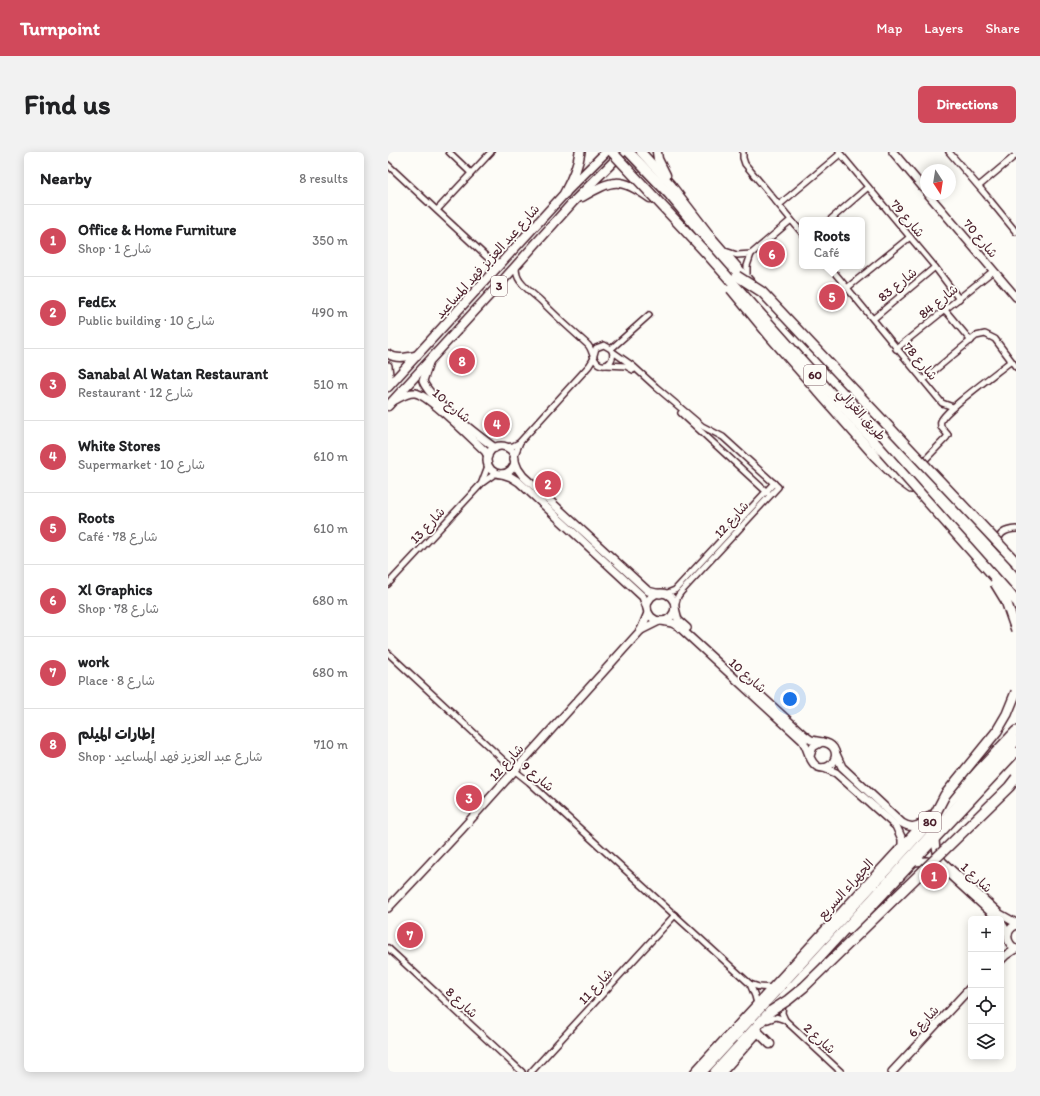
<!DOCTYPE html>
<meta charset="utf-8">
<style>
body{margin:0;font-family:Itim,"Playpen Sans Arabic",sans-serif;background:#f2f2f2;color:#202124}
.controls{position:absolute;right:12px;bottom:12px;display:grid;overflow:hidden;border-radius:6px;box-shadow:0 2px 10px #0003}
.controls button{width:36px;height:36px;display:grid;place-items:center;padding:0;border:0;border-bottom:1px solid #e0e0e0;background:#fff;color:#202124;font:20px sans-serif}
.compass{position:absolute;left:532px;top:12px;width:36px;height:36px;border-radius:50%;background:#fff;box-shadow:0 2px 10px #0003;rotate:168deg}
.you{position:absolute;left:402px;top:547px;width:14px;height:14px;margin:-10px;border:3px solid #fff;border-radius:50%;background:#1a73e8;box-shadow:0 0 0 6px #1a73e833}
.badge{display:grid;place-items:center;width:26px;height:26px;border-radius:50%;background:#d1495b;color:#fff;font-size:13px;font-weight:700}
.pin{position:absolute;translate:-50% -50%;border:2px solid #fff;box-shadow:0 1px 4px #0006}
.popup{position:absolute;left:411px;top:65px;width:66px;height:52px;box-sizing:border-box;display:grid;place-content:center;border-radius:6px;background:#fff;filter:drop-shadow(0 1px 3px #0005);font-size:13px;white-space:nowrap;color:#757577}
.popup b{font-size:15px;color:#202124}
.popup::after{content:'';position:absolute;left:50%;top:100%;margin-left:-8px;border:8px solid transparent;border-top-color:#fff}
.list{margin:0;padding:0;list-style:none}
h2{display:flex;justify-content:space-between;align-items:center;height:52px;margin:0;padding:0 16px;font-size:17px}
h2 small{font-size:13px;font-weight:400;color:#757577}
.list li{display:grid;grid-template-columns:26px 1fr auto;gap:12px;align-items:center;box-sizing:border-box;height:72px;padding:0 16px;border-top:1px solid #e0e0e0}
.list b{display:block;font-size:15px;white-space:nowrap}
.list p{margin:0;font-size:13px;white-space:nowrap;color:#757577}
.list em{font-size:13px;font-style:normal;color:#757577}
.icon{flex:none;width:22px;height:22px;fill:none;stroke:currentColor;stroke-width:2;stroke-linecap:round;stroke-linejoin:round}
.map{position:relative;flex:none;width:628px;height:920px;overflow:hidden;border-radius:6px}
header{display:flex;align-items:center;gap:24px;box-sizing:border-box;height:56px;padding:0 20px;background:#d1495b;color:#fff}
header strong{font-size:19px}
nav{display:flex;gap:22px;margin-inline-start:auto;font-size:14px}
.intro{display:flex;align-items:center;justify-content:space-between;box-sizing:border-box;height:96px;padding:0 24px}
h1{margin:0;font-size:28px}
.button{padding:10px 18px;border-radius:6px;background:#d1495b;color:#fff;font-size:14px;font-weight:700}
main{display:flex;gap:24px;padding:0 24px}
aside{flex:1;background:#fff;border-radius:6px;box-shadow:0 2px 10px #0003}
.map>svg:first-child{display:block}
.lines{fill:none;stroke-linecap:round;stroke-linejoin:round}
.street-casing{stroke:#4a1f2b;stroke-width:8}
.secondary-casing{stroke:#4a1f2b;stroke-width:10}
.primary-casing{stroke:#4a1f2b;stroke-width:11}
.highway-casing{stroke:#4a1f2b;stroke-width:12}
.street{stroke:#fdfcf7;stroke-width:5}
.secondary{stroke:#fdfcf7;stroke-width:7}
.primary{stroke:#fdfcf7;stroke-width:8}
.highway{stroke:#fdfcf7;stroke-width:9}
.highway-bridge-casing{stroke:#4a1f2b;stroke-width:12;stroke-linecap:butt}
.highway-bridge{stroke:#fdfcf7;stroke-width:9}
.labels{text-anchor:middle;stroke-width:3.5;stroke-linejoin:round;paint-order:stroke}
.shield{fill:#fdfcf7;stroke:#806168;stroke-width:1}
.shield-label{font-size:12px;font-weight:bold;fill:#4a1f2b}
.street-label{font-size:13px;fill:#4a1f2b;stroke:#fdfcf7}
</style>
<header>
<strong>Turnpoint</strong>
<nav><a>Map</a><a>Layers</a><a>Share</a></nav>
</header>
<div class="intro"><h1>Find us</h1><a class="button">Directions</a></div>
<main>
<aside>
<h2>Nearby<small>8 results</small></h2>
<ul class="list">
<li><span class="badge">1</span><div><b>Office &amp; Home Furniture</b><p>Shop · شارع 1</p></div><em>350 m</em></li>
<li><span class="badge">2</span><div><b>FedEx</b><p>Public building · شارع 10</p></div><em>490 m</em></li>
<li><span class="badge">3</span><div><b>Sanabal Al Watan Restaurant</b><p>Restaurant · شارع 12</p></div><em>510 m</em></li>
<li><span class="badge">4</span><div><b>White Stores</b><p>Supermarket · شارع 10</p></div><em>610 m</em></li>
<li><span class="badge">5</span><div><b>Roots</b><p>Café · شارع 78</p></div><em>610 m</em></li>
<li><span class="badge">6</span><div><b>Xl Graphics</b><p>Shop · شارع 78</p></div><em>680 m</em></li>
<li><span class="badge">7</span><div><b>work</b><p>Place · شارع 8</p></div><em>680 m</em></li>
<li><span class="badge">8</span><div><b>إطارات الميلم</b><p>Shop · شارع عبد العزيز فهد المساعيد</p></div><em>710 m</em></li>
</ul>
</aside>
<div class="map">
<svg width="628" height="920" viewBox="0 0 628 920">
<rect width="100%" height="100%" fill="#fdfcf7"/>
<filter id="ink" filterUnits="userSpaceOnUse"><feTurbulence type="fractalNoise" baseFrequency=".025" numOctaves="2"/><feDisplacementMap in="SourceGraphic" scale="8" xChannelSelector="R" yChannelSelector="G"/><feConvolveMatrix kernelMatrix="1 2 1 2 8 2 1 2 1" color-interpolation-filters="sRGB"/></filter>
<g filter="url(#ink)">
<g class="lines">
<defs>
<g id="street">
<polyline points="61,0 83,21"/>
<polyline points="355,0 355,6 357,12 414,81"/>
<polyline points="451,0 547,115 571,147"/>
<polyline points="561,0 597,42 628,80"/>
<polyline points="0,13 101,107 114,111"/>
<polyline points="591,34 628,3"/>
<polyline points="391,53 452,2"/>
<polyline points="49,58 103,0"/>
<polyline points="442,68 480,35"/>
<polyline points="337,99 349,103 363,102"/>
<polyline points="441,114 554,251 565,255"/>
<path d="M 128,115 C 128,119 129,125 132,129 C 137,136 145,142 152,148 C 167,163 183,178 199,192 C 205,197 204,208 211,212 C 221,217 228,205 223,197 L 216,193 L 208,196 L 206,203"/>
<polyline points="359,125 359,114 363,102 403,68"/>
<polyline points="459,136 522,85"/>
<polyline points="557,158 583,189"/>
<polyline points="485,167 547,115"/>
<polyline points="223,197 261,163"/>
<polyline points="508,197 605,119"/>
<polyline points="225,200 245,214 268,235 314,274 335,285 390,335 293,440 290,444 287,454"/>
<polyline points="218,213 238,214 245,218"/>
<polyline points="535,228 588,184 597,182 607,187 628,215"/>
<polyline points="293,261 382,343"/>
<polyline points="117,295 125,294 131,291"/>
<polyline points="126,305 132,290 201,214 206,206"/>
<path d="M 533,312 L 558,286 L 560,283 L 553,275 C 553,273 552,270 553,269 C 558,257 610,220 623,209"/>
<polyline points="94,330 100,314"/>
<path d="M 620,414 C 613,399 600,379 628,377"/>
<polyline points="0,432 94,331 108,321"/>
<polyline points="277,442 287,438 386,331"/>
<polyline points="0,501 126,618 141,630 362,832 367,844 369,852"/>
<polyline points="0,796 134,920"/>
<polyline points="362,832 371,835 384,836"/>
<polyline points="395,852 394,861 397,868"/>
<polyline points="380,868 388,865 397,868 453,920"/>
<polyline points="143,920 287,763"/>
</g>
<g id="secondary">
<polyline points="505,0 538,39"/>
<polyline points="540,42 628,145"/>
<path d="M 0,202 C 9,208 19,205 29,203"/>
<path d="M 41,211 L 35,229 C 41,247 90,283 107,296"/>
<polyline points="0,214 1,223 0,229"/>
<path d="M 7,248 C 13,245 20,240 27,241 C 41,243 84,287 97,299 L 100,304"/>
<circle cx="113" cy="308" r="14"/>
<polyline points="126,307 130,317 135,324 260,439 272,442"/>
<polyline points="114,322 123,325 131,330 255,445 259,456"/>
<circle cx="273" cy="455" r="14"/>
<polyline points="287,456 290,468 299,476"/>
<path d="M 274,469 L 284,471 L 290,474 L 414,588 C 420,595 421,611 430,615 C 447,621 457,593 434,590 L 425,595 L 422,604"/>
<polyline points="253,478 271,469"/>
<polyline points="357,529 416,583 423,588 434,590"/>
<path d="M 448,602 L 454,615 L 514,671 C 522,676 527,675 535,671"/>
<polyline points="436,616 448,621 508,674 514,687 514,694"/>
<path d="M 547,687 C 547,696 549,703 555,710 L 612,762 L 628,771"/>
<polyline points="526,710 539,709 553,715 610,767"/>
<polyline points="0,756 74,677 253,478 260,461"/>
<polyline points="613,770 620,782"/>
<path d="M 628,773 C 616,779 618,791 628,797"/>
<polyline points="613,808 618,803 627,797"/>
<polyline points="504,920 583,835"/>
</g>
<g id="primary">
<polyline points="253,0 283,33 323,85 363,131"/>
<polyline points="269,0 270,7 278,23"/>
<path d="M 194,45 C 225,27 232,25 262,46"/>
<polyline points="446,223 628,426"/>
<polyline points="0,235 177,41 218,0"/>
<polyline points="0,254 117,126 185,50 235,0"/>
<polyline points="462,778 628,600"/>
<polyline points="370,880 382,892"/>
<polyline points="307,920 543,663"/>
<polyline points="334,920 368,882"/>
</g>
<g id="highway">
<polyline points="241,0 281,42 349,124 628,435"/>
<path d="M 177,41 C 184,28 190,15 192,0"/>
<polyline points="487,304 508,325 523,336"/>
<polyline points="314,920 544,668 628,579"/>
<polyline points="327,920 628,589"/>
</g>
</defs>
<use href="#street" class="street-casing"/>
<use href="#secondary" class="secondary-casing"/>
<use href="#primary" class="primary-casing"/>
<use href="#highway" class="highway-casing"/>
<use href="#street" class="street"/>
<use href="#secondary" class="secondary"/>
<use href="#primary" class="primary"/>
<use href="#highway" class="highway"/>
<defs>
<g id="highway-bridge">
<polyline points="224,0 320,103 628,449"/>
<polyline points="349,124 374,140 628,410"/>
<polyline points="343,137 381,183 487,304"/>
<polyline points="607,431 618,449 628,478"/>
<polyline points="544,668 557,643 609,579 619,562 628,540"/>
<polyline points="383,859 400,848 416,835 621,635 628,626"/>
</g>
</defs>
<use href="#highway-bridge" class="highway-bridge-casing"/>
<use href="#highway-bridge" class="highway-bridge"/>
</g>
</g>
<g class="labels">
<g class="shield">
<rect x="103" y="124" width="16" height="20" rx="3"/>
<rect x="416" y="213" width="22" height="20" rx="3"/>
<rect x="531" y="660" width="22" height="20" rx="3"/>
</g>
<g class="shield-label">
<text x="111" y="138">3</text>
<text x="427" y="227">60</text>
<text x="542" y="674">80</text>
</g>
<g class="street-label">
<text transform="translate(520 66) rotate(50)" y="5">شارع 79</text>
<text transform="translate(593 86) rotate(50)" y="5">شارع 70</text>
<text transform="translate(99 109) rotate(-48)" y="5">شارع عبد العزيز فهد المساعيد</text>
<text transform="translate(509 132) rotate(-39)" y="5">شارع 83</text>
<text transform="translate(550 149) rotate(-39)" y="5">شارع 84</text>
<text transform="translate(533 209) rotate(50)" y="5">شارع 78</text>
<text transform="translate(64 253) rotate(40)" y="5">شارع 10</text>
<text transform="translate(474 262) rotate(48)" y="5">طريق الغزالي</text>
<text transform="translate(343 367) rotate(-48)" y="5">شارع 12</text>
<text transform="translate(39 373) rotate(-47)" y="5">شارع 13</text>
<text transform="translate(360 523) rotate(42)" y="5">شارع 10</text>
<text transform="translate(118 610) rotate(-48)" y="5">شارع 12</text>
<text transform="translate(150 624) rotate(41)" y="5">شارع 9</text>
<text transform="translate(589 725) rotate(43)" y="5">شارع 1</text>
<text transform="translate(457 737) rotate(-48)" y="5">الجهراء السريع</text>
<text transform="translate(207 834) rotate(-47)" y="5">شارع 11</text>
<text transform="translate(74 850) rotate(43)" y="5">شارع 8</text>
<text transform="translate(535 869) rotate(-47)" y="5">شارع 6</text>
<text transform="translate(432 886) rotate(43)" y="5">شارع 2</text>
</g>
</g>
</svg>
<div class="controls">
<button>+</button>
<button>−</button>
<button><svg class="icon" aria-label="locate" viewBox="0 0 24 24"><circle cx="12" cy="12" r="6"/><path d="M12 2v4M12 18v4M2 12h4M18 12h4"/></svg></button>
<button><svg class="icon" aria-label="layers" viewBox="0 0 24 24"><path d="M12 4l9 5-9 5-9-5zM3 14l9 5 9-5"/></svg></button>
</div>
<svg class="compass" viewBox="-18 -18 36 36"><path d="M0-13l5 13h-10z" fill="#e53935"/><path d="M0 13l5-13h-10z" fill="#757577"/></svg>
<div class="you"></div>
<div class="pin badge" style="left:546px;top:724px">1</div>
<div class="pin badge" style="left:160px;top:332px">2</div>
<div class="pin badge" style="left:81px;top:646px">3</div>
<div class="pin badge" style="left:109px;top:272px">4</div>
<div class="pin badge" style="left:444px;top:145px">5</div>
<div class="popup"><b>Roots</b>Café</div>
<div class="pin badge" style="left:384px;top:102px">6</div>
<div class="pin badge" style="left:22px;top:783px">7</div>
<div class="pin badge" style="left:74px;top:209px">8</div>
</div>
</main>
